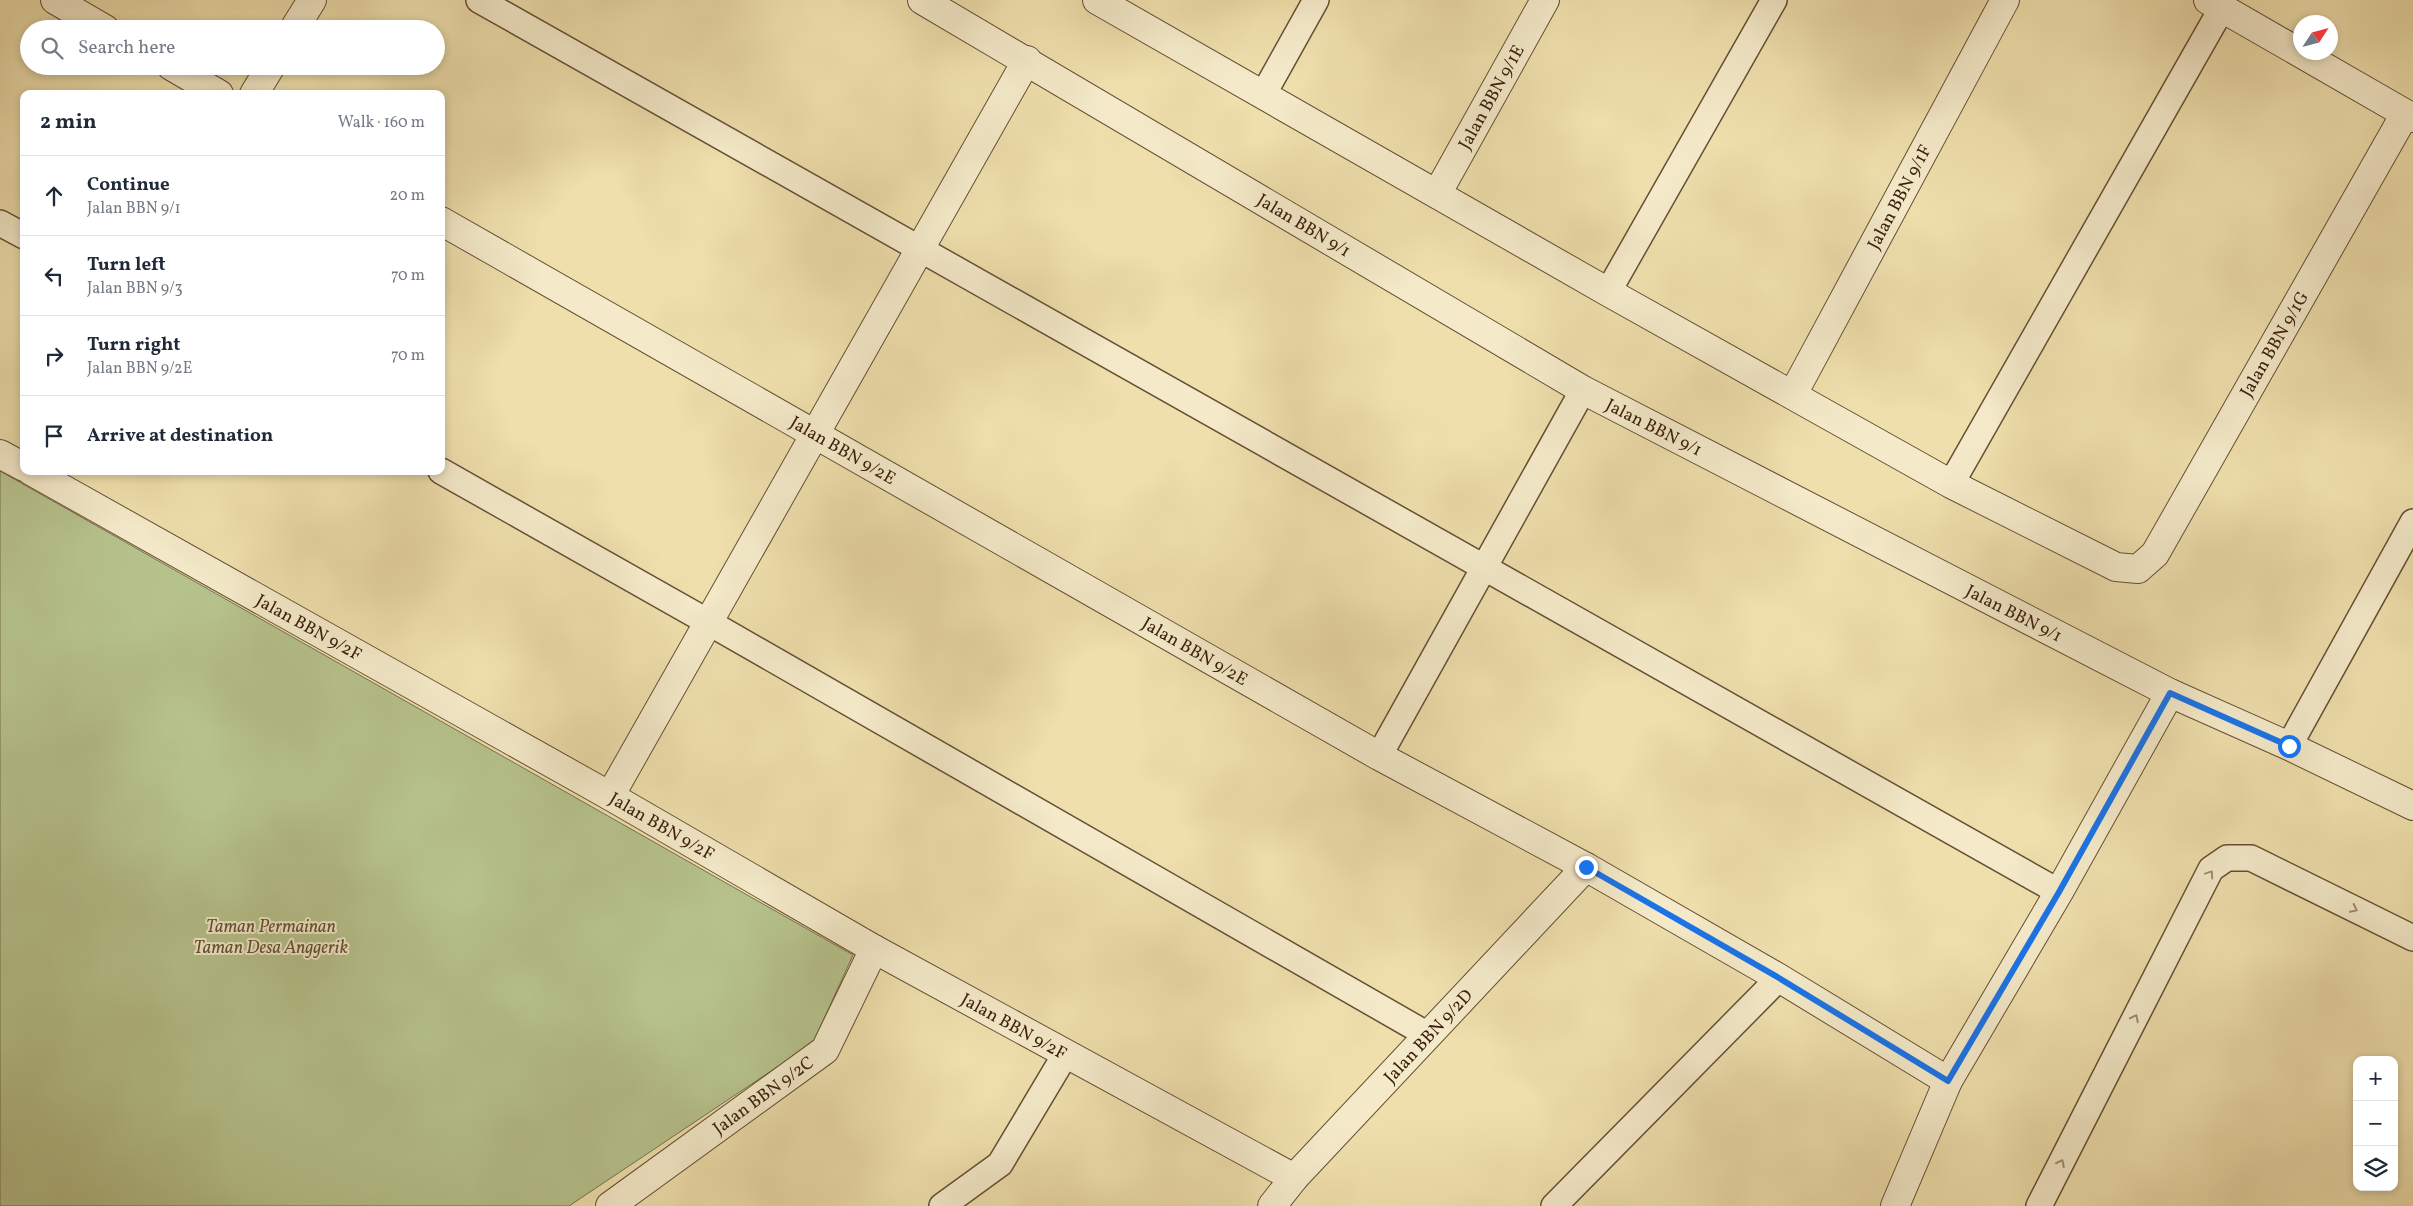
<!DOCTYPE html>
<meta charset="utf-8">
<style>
body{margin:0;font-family:Vollkorn,serif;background:#f2f2f3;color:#1f2937}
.controls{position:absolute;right:15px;bottom:15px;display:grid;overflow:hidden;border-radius:10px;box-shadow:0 2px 8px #0003}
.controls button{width:45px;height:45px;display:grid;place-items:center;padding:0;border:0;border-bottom:1px solid #e0e1e3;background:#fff;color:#1f2937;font:25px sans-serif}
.compass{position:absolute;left:2293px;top:15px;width:45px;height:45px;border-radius:50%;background:#fff;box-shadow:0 2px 8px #0003;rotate:54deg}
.stop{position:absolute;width:15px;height:15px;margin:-11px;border:4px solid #1a73e8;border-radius:50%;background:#fff}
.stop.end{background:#1a73e8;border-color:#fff;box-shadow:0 1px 5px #0008}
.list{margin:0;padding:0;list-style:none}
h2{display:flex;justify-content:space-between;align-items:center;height:65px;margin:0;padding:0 20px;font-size:21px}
h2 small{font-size:16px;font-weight:400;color:#747a83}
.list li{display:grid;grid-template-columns:32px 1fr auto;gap:15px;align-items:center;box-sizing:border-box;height:80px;padding:0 20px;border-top:1px solid #e0e1e3}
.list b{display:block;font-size:19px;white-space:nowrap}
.list p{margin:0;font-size:16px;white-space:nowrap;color:#747a83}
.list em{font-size:16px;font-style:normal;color:#747a83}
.icon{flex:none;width:28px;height:28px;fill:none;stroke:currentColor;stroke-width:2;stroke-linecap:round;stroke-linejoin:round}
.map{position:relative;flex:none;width:2413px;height:1206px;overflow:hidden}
.search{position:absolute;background:#fff;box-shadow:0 2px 8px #0003;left:20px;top:20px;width:425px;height:55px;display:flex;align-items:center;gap:12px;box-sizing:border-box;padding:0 18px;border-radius:28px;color:#747a83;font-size:19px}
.panel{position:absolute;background:#fff;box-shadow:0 2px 8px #0003;left:20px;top:90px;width:425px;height:385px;border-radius:10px}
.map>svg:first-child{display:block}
.green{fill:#b6c28c;stroke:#78704c}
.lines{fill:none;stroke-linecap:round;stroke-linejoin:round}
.lane-casing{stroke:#674e34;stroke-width:28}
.street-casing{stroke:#674e34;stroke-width:30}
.lane{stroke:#f4eac9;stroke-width:25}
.street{stroke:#f4eac9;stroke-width:28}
.oneway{stroke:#a08e74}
.route{stroke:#1a73e8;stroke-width:6}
.labels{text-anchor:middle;stroke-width:4;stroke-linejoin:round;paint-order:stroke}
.street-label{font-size:18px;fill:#3a1e0c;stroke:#f4eac9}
.park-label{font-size:18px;font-style:italic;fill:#5f4f32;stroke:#f4eac9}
</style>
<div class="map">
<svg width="2413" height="1206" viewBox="0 0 2413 1206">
<rect width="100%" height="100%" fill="#eedfac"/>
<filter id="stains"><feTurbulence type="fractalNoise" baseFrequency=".004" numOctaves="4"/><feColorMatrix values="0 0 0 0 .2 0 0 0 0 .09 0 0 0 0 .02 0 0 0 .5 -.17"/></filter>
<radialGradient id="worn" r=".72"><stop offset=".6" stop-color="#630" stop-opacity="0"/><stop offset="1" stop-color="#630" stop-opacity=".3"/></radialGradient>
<polygon class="green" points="0,471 853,955 813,1043 569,1206 0,1206"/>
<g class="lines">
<defs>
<g id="lane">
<polyline points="479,0 2059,892"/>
<polyline points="1263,95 1316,0"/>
<polyline points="0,223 24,236"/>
<polyline points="1608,292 1774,0"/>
<polyline points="441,471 708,622 1428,1035"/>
<polyline points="1951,484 2222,8"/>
<polyline points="2289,746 2413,522"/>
<polyline points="1379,756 1583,390"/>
<polyline points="942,1206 1000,1164 1065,1055"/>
<polyline points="1554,1206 1779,978"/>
<polyline points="2039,1206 2211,869 2227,858 2251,858 2413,938"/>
</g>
<g id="street">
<polyline points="55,0 105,29"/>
<polyline points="922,0 1583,390 2170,693 2289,746 2413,806"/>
<polyline points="1097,0 1608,292 1951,484 2116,567 2138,569 2155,554 2405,114"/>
<polyline points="2208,0 2413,118"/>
<polyline points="294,29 312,0"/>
<polyline points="171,66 219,94"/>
<polyline points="254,94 271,66"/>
<polyline points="1437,194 1545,0"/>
<polyline points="441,221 1379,756 1586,867 1779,978 1948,1081"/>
<polyline points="1793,394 2005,0"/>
<polyline points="0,454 24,467"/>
<polyline points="31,471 610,796 874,949 1294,1178"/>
<polyline points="610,796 1027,60"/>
<polyline points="610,1206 825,1050 874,949"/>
<polyline points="1272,1206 1294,1178 1586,867"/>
<polyline points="1895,1206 1948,1081 2059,892 2170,693"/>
</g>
</defs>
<use href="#lane" class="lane-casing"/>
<use href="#street" class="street-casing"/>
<use href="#lane" class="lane"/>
<use href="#street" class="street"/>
</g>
<defs><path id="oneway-chevron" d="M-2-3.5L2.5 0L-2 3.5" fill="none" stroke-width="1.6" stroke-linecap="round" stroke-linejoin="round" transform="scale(1.25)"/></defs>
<g class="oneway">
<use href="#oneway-chevron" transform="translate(2210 874) rotate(-56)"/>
<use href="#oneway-chevron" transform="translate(2354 909) rotate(26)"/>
<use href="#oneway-chevron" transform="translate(2135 1018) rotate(-63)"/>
<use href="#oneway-chevron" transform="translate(2061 1163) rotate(-63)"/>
</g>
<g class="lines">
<polyline class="route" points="1586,867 1779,978 1948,1081 2059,892 2170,693 2289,746"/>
</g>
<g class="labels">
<g class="street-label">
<text transform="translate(1491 97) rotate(-61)" y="6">Jalan BBN 9/1E</text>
<text transform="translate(1899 197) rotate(-62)" y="6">Jalan BBN 9/1F</text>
<text transform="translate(1304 225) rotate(31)" y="6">Jalan BBN 9/1</text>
<text transform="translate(2274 344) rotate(-60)" y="6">Jalan BBN 9/1G</text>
<text transform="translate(1654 427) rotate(27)" y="6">Jalan BBN 9/1</text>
<text transform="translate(843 450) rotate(30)" y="6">Jalan BBN 9/2E</text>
<text transform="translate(2014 613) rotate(27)" y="6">Jalan BBN 9/1</text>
<text transform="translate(309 627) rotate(29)" y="6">Jalan BBN 9/2F</text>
<text transform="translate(1195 651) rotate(30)" y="6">Jalan BBN 9/2E</text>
<text transform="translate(662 826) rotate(30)" y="6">Jalan BBN 9/2F</text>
<text transform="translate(1014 1026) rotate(29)" y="6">Jalan BBN 9/2F</text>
<text transform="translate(1428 1036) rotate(-47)" y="6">Jalan BBN 9/2D</text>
<text transform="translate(763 1095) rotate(-36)" y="6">Jalan BBN 9/2C</text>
</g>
<g class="park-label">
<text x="271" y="932">Taman Permainan<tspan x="271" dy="21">Taman Desa Anggerik</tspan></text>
</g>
</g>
<rect width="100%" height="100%" filter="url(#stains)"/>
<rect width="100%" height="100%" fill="url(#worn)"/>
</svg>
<div class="controls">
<button>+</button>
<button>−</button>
<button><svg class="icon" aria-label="layers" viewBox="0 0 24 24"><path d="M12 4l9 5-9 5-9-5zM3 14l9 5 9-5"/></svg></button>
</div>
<svg class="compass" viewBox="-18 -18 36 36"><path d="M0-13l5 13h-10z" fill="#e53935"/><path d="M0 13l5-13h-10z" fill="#747a83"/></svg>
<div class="stop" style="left:2289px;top:746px"></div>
<div class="stop end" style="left:1586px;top:867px"></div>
<div class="search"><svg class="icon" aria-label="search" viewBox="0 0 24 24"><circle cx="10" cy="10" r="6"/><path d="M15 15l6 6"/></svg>Search here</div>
<section class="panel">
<h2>2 min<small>Walk · 160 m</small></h2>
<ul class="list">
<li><svg class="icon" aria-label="ahead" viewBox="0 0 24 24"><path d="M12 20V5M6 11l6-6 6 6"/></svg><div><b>Continue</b><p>Jalan BBN 9/1</p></div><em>20 m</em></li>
<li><svg class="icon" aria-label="left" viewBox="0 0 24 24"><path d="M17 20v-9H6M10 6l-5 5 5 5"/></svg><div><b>Turn left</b><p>Jalan BBN 9/3</p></div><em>70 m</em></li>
<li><svg class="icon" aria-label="right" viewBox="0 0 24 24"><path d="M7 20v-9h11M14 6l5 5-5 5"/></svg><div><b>Turn right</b><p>Jalan BBN 9/2E</p></div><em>70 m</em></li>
<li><svg class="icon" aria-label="arrive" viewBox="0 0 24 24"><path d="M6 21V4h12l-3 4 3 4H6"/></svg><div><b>Arrive at destination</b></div></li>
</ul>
</section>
</div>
